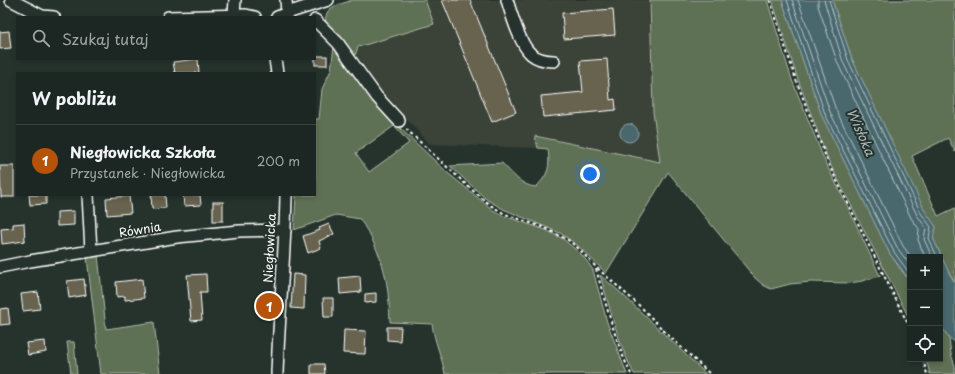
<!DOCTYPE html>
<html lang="pl">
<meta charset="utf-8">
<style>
body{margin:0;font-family:"Playpen Sans",sans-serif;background:#29322f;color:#f1f3f6}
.controls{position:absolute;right:12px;bottom:12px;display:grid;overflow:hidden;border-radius:0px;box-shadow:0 2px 6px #0003}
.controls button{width:36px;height:36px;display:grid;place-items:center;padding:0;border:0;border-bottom:1px solid #3a4340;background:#1c2622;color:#f1f3f6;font:20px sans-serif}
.you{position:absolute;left:590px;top:174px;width:14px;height:14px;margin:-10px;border:3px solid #fff;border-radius:50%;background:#1a73e8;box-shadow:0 0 0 6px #1a73e833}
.badge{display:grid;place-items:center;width:26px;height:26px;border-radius:50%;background:#b45309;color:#fff;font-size:13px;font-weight:700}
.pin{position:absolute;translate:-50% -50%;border:2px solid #fff;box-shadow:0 1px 4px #0006}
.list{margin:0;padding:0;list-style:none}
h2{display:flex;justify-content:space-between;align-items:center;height:52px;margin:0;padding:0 16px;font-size:17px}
h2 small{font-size:13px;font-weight:400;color:#a0a5a5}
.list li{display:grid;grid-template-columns:26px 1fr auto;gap:12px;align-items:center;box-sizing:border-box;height:72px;padding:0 16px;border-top:1px solid #3a4340}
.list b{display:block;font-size:15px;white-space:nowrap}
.list p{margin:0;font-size:13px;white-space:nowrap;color:#a0a5a5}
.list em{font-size:13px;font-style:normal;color:#a0a5a5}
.icon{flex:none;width:22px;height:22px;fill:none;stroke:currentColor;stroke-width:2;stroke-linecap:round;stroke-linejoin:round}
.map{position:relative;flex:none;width:955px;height:374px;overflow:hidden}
.search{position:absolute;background:#1c2622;box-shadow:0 2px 6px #0003;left:16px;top:16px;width:300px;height:44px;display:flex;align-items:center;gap:10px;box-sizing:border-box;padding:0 14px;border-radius:0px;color:#a0a5a5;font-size:15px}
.panel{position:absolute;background:#1c2622;box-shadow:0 2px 6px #0003;left:16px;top:72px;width:300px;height:124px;border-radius:0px}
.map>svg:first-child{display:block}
.built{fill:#3a4238}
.green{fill:#5e7154;stroke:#aeb8aa;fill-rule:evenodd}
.water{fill:#48686e;stroke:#91a4a8}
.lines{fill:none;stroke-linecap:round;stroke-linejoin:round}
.shore{stroke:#b6c3c5;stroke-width:1}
.building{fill:#676450;stroke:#fff}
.minor-casing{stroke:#fff;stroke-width:14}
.path{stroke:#fff;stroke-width:2;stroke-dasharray:3 3;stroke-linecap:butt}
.minor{stroke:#26332d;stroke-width:11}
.labels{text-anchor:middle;stroke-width:4;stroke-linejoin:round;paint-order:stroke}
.street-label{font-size:12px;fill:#fff;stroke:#26332d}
.water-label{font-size:13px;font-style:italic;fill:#adbbbe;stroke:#26332d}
</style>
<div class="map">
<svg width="955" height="374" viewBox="0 0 955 374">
<rect width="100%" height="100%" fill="#26332d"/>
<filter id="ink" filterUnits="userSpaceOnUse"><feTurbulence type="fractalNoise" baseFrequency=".025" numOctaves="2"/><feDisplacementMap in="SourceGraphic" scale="8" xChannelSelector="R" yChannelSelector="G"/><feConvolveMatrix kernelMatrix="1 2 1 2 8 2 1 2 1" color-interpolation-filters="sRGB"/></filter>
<g filter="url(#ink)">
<polygon class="built" points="425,0 650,0 653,112 660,162 536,136 538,148 430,144 370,80 354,58 357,47 433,24"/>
<g class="green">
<path d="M 352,0 L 425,0 L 434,24 L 358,47 L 354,58 L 326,25 C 323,5 338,6 352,0 Z"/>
<path d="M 650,0 L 767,0 L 792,80 L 826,164 L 847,205 L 880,276 L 862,281 L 850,283 L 811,282 L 790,284 L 771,289 L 763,285 L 755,278 L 668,172 L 606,273 L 577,245 L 560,233 L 503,209 L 486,199 L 450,166 L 502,163 C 512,173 521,186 536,187 C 549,174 550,167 548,149 L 538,148 L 535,136 L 660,162 L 653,112 Z"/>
<polygon points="772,0 782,0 822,116 890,254 910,282 910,320 829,162 796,74"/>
<polygon points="832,0 955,0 955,152 948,138 912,156 938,216 955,208 955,283 949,273 933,238 936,227 925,212 852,59"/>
<path d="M 334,46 L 383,112 L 449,174 L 493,210 L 504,216 L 546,230 L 563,239 L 582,255 L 589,264 L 593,270 L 607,322 L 627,374 L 445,374 C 442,357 434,341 432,324 L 390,322 C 389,296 387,270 375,246 C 371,236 365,228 360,219 L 336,215 L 294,230 L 296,195 L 315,195 L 315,119 L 319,119 L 322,89 L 331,70 ZM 394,126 L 409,143 L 369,172 L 356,153 Z"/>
<polygon points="98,255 106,329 154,322 160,374 101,374 87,258"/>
<path d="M 600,275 L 621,293 L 706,374 L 634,374 C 618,343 610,308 600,275 Z"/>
<polygon points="940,324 949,338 951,354 955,366 955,374 930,374 926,359 940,359"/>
<polygon points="67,342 74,342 77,374 71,374"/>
</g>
<g class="water">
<polygon points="782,0 832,0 852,59 925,211 936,227 933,238 949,273 955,283 955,342 949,338 940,324 940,257 910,257 910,280 890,254 822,116"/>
<circle cx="629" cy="133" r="9"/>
</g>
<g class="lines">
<g class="shore">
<polyline points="787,0 825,114 894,252 910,274"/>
<polyline points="792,0 830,112 898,249 910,265"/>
<polyline points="798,0 836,110 903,246 911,257"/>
<polyline points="818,0 818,6 838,64 911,218 919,229 918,240 925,257"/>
<polyline points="824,0 843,62 917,215 926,228 924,239 932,257"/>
<polyline points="829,0 848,60 921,213 931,227 929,238 937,257"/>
</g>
</g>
<g class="building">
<polygon points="442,0 470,0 516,112 492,122"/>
<polygon points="613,9 615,35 564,39 562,13"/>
<polygon points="9,31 11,48 0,49 0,32"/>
<rect x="315" y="56" width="12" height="9"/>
<polygon points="198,59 199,73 175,73 173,62"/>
<polygon points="607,59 610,100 615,99 616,110 543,117 541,96 583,92 580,61"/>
<polygon points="0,166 14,166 14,197 1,197"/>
<polygon points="29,195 46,195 46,204 30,205"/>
<polygon points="151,195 165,195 166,208 152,209"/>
<polygon points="183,195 200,195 201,205 184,206"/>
<polygon points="129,196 131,213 107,215 106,198"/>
<rect x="213" y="202" width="10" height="19"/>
<polygon points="74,211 74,225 57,226 57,212"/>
<polygon points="24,223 25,241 2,244 1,229 13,228 13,224"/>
<polygon points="329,224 334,234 319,241 321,248 308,253 303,236 320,230 319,228"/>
<polygon points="206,274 207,292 200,292 202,320 191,321 187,275"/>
<polygon points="293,274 305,275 304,309 291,308"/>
<polygon points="360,276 361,292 340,294 339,278"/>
<polygon points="84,279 86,295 69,298 67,281"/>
<polygon points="142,279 144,298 125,300 125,296 117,297 116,282"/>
<polygon points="38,292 40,309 23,311 21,294"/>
<polygon points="376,293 376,302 365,303 365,294"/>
<polygon points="323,298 333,298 333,317 324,317"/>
<polygon points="8,308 10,324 0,325 0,309"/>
<polygon points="387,327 401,327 400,341 387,340"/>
<polygon points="344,330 366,331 365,354 343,353"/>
<polygon points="45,341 46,352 28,355 26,343"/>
<polygon points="311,364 324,364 325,374 311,374"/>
</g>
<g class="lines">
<defs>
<g id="minor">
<polyline points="11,0 42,16 54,17"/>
<polyline points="286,0 287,13"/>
<path d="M 507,0 C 511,13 520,45 531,54 C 537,59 546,61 554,61"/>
<polyline points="234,15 235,0"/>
<polyline points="168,17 246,15 255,17"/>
<polyline points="277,17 287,13 328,0"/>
<polyline points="315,20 338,43 377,97 399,121"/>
<polyline points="275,59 277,73"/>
<polyline points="88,195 91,251"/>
<polyline points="0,267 30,261 177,237 239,231 285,230"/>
<path d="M 277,374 C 279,314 285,255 286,195"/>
</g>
</defs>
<use href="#minor" class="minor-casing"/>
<g class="path">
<polyline points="770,0 796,80 829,165 910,328"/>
<polyline points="406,129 471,189 490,205 505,214 545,228 568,240 579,249 596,267 641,307 668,335 710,374"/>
<path d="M 596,269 C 606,304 615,341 631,374"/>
<polyline points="923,359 927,374"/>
</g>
<use href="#minor" class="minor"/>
</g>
</g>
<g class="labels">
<g class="street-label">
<text transform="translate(140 230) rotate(-9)" y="4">Równia</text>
<text transform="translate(270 248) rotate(-87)" y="4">Niegłowicka</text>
</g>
<g class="water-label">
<text transform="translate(861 132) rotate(66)" y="5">Wisłoka</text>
</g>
</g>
</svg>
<div class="controls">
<button>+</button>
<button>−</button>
<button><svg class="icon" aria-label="locate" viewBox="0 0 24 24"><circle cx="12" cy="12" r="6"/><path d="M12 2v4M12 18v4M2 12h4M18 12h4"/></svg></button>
</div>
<div class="you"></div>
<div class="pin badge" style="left:269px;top:306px">1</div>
<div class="search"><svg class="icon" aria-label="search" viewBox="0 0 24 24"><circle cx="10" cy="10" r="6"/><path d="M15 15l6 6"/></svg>Szukaj tutaj</div>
<section class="panel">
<h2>W pobliżu<small></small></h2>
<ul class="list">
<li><span class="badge">1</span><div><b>Niegłowicka Szkoła</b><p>Przystanek · Niegłowicka</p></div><em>200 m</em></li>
</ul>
</section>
</div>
